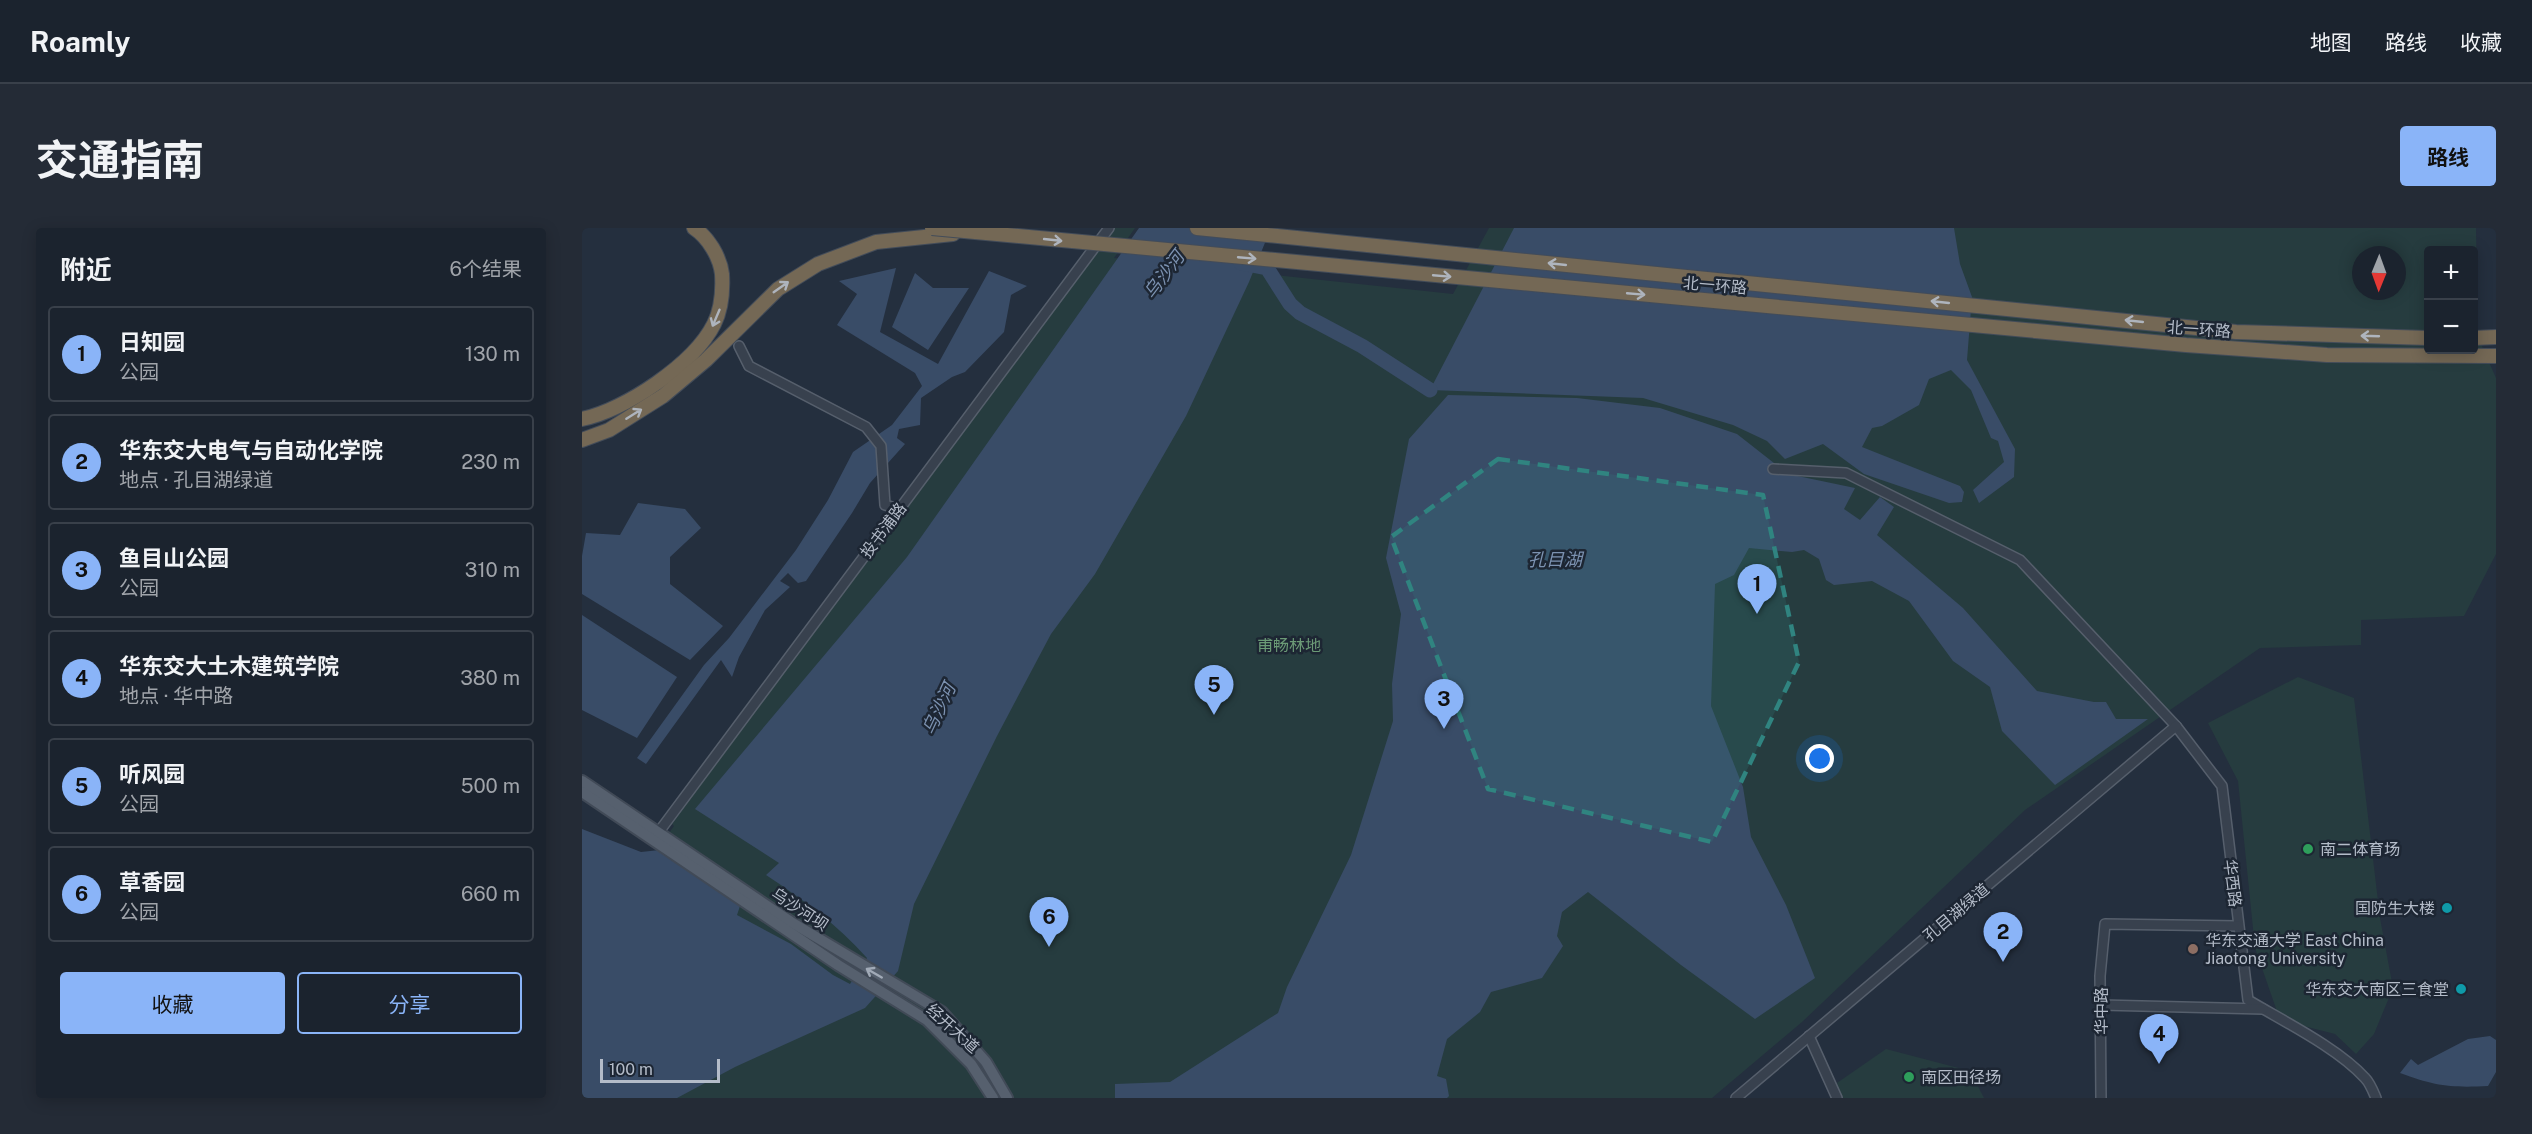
<!DOCTYPE html>
<html lang="zh">
<meta charset="utf-8">
<style>
body{margin:0;font-family:"Public Sans","Noto Sans SC",sans-serif;background:#242b36;color:#f1f3f6}
.controls{position:absolute;right:18px;top:18px;display:grid;overflow:hidden;border-radius:6px;box-shadow:0 3px 15px #0003}
.controls button{width:54px;height:54px;display:grid;place-items:center;padding:0;border:0;border-bottom:2px solid #39404a;background:#1b232e;color:#f1f3f6;font:30px sans-serif}
.compass{position:absolute;left:1770px;top:18px;width:54px;height:54px;border-radius:50%;background:#1b232e;box-shadow:0 3px 15px #0003;rotate:181deg}
.scale{position:absolute;left:18px;bottom:15px;width:120px;box-sizing:border-box;padding-left:6px;border:3px solid #b4bcc9;border-top:0;font-size:16px;line-height:21px;white-space:nowrap;color:#b4bcc9;-webkit-text-stroke:4px #1d2633;paint-order:stroke}
.you{position:absolute;left:1238px;top:531px;width:21px;height:21px;margin:-15px;border:4px solid #fff;border-radius:50%;background:#1a73e8;box-shadow:0 0 0 9px #1a73e833}
.badge{display:grid;place-items:center;width:39px;height:39px;border-radius:50%;background:#8ab4f8;color:#111;font-size:20px;font-weight:700}
.pin{position:absolute;translate:-50% -50px;filter:drop-shadow(0 2px 3px #0008)}
.pin::after{content:'';position:absolute;top:32px;width:21px;height:18px;background:inherit;clip-path:polygon(0 0,100% 0,50% 100%)}
.list{margin:0;padding:0;list-style:none}
h2{display:flex;justify-content:space-between;align-items:center;height:78px;margin:0;padding:0 24px;font-size:26px}
h2 small{font-size:20px;font-weight:400;color:#a0a4aa}
.list li{display:grid;grid-template-columns:39px 1fr auto;gap:18px;align-items:center;box-sizing:border-box;height:96px;margin:0 12px 12px;padding:0 12px;border:2px solid #39404a;border-radius:6px}
.list b{display:block;font-size:22px;white-space:nowrap}
.list p{margin:0;font-size:20px;white-space:nowrap;color:#a0a4aa}
.list em{font-size:20px;font-style:normal;color:#a0a4aa}
.actions{display:flex;gap:12px;padding:18px 24px}
.actions a{flex:1;padding:14px 0;border:2px solid #8ab4f8;border-radius:6px;text-align:center;font-size:21px;color:#8ab4f8}
.actions .main{background:#8ab4f8;color:#111}
.map{position:relative;flex:none;width:1914px;height:870px;overflow:hidden;border-radius:6px}
header{display:flex;align-items:center;gap:36px;box-sizing:border-box;height:84px;padding:0 30px;background:#1b232e;border-bottom:2px solid #39404a}
header strong{font-size:28px}
nav{display:flex;gap:33px;margin-inline-start:auto;font-size:21px}
.intro{display:flex;align-items:center;justify-content:space-between;box-sizing:border-box;height:144px;padding:0 36px}
h1{margin:0;font-size:42px}
.button{padding:15px 27px;border-radius:6px;background:#8ab4f8;color:#111;font-size:21px;font-weight:700}
main{display:flex;gap:36px;padding:0 36px}
aside{flex:1;background:#1b232e;border-radius:6px;box-shadow:0 3px 15px #0003}
.map>svg:first-child{display:block}
.green{fill:#263c3f;fill-rule:evenodd}
.water{fill:#394c67}
.lines{fill:none;stroke-linecap:round;stroke-linejoin:round}
.river{stroke:#394c67;stroke-width:15}
.minor-casing{stroke:#565f6c;stroke-width:12}
.major-casing{stroke:#414a57;stroke-width:14}
.highway-casing{stroke:#434c59;stroke-width:16}
.minor{stroke:#38414e;stroke-width:9}
.major{stroke:#56606e;stroke-width:10}
.highway{stroke:#746855;stroke-width:14}
.highway-bridge-casing{stroke:#434c59;stroke-width:16;stroke-linecap:butt}
.highway-bridge{stroke:#746855;stroke-width:14}
.oneway{stroke:#aeb4bd}
.oneway2{stroke:#a1aab7}
.marked{fill:#308480;fill-opacity:0.2;stroke:#308480;stroke-width:4.5;stroke-dasharray:12 8;stroke-linejoin:round}
.leisure-dot{fill:#2e9e5b;stroke:#1d2633;stroke-width:2}
.culture-dot{fill:#0f9aa8;stroke:#1d2633;stroke-width:2}
.education-dot{fill:#8d6e63;stroke:#1d2633;stroke-width:2}
.labels{text-anchor:middle;stroke-width:5;stroke-linejoin:round;paint-order:stroke}
.street-label{font-size:16px;fill:#b4bcc9;stroke:#1d2633}
.park-label{font-size:16px;fill:#6b9a76;stroke:#1d2633}
.poi-label{font-size:16px;fill:#b4bcc9;stroke:#1d2633;text-anchor:start}
.water-label{font-size:18px;font-style:italic;fill:#7c92b1;stroke:#1d2633}
</style>
<header>
<strong>Roamly</strong>
<nav><a>地图</a><a>路线</a><a>收藏</a></nav>
</header>
<div class="intro"><h1>交通指南</h1><a class="button">路线</a></div>
<main>
<aside>
<h2>附近<small>6个结果</small></h2>
<ul class="list">
<li><span class="badge">1</span><div><b>日知园</b><p>公园</p></div><em>130 m</em></li>
<li><span class="badge">2</span><div><b>华东交大电气与自动化学院</b><p>地点 · 孔目湖绿道</p></div><em>230 m</em></li>
<li><span class="badge">3</span><div><b>鱼目山公园</b><p>公园</p></div><em>310 m</em></li>
<li><span class="badge">4</span><div><b>华东交大土木建筑学院</b><p>地点 · 华中路</p></div><em>380 m</em></li>
<li><span class="badge">5</span><div><b>听风园</b><p>公园</p></div><em>500 m</em></li>
<li><span class="badge">6</span><div><b>草香园</b><p>公园</p></div><em>660 m</em></li>
</ul>
<div class="actions"><a class="main">收藏</a><a>分享</a></div>
</aside>
<div class="map">
<svg width="1914" height="870" viewBox="0 0 1914 870">
<rect width="100%" height="100%" fill="#242f3e"/>
<g class="green">
<path d="M 529,0 L 553,0 L 532,30 L 871,66 L 907,0 L 1894,0 L 1896,109 L 1914,150 L 1914,326 L 1882,388 L 1779,392 L 1779,417 L 1678,420 L 1443,582 L 1220,794 L 1130,870 L 0,870 L 0,724 L 92,598 L 90,596 ZM 1846,22 L 1892,22 L 1892,122 L 1846,122 ZM 1779,27 L 1815,27 L 1815,63 L 1779,63 Z"/>
<polygon points="1716,449 1772,470 1798,690 1811,760 1792,806 1774,826 1753,806 1698,792 1673,720 1656,553 1626,495"/>
<polygon points="1304,821 1388,843 1402,870 1259,870 1255,855"/>
</g>
<g class="water">
<path d="M 557,0 L 689,0 L 667,54 L 604,188 L 513,346 L 469,406 L 415,508 L 332,676 L 316,743 L 283,780 L 153,839 L 95,870 L 0,870 L 0,601 L 59,624 L 87,621 L 160,672 L 155,687 L 209,716 L 251,747 L 268,756 L 285,730 C 256,697 220,671 184,647 L 197,635 L 113,581 L 325,329 Z"/>
<polygon points="932,0 1372,0 1378,36 1390,69 1385,132 1433,221 1432,249 1397,275 1391,262 1422,234 1416,213 1409,210 1389,162 1369,142 1347,151 1337,177 1300,198 1290,200 1280,219 1378,258 1382,264 1380,274 1367,275 1282,246 1241,216 1203,231 1185,213 1151,197 1061,170 848,162"/>
<polygon points="314,40 298,104 356,136 407,43 445,58 429,67 422,104 383,144 370,149 339,170 338,197 317,201 315,210 323,216 288,255 270,285 224,353 216,355 206,345 198,353 208,359 183,382 157,429 150,449 139,432 64,536 55,530 122,437 147,410 214,322 246,272 271,224 310,197 340,158 333,145 255,97 275,66 257,53"/>
<polygon points="333,45 351,60 387,60 346,122 310,99"/>
<polygon points="866,167 995,170 1078,180 1155,206 1206,246 1273,260 1262,281 1278,292 1298,269 1312,279 1295,307 1381,380 1455,463 1512,474 1524,474 1534,491 1566,491 1473,557 1420,503 1408,459 1371,433 1327,373 1290,353 1252,357 1244,352 1237,331 1222,322 1210,324 1167,320 1152,347 1133,356 1129,478 1161,559 1169,609 1204,677 1233,750 1173,791 1099,737 1006,664 980,684 975,708 981,718 960,750 909,764 898,784 865,811 855,848 864,851 867,868 865,870 533,870 533,856 588,854 696,785 705,759 769,627 811,493 810,456 819,386 804,330 827,211"/>
<polygon points="56,275 103,281 119,300 88,329 88,356 141,398 108,432 0,366 0,328 4,305 38,307"/>
<polygon points="0,387 95,449 55,510 0,482"/>
<path d="M 1908,808 L 1914,812 L 1914,844 L 1906,858 C 1869,860 1853,858 1818,845 L 1829,831 L 1836,837 L 1886,811 Z"/>
</g>
<g class="lines">
<polyline class="river" points="659,35 685,40 708,76 718,85 780,118 848,162"/>
<defs>
<g id="minor">
<polyline points="157,118 167,138 284,199 299,218 303,277 317,281"/>
<path d="M 1191,241 L 1264,245 L 1438,332 L 1594,498 L 1640,558 L 1666,772 C 1701,793 1756,820 1783,850 C 1788,855 1791,863 1794,870"/>
<polyline points="73,609 527,0"/>
<polyline points="1519,777 1681,781"/>
<polyline points="1227,808 1255,870"/>
<polyline points="1154,870 1594,498"/>
<polyline points="1519,870 1518,748 1523,696 1656,698"/>
</g>
<g id="major">
<polyline points="0,553 209,694 360,784 404,834 425,870"/>
<polyline points="0,564 256,737 345,792 389,836 411,870"/>
</g>
<g id="highway">
<polyline points="615,0 1654,104 1846,110"/>
<polyline points="1892,110 1914,109"/>
<path d="M 0,191 C 43,182 112,136 132,96 C 140,80 141,63 140,46 C 138,29 126,9 112,0"/>
<polyline points="0,212 27,202 81,168 124,132 196,61 236,36 294,14 371,6"/>
</g>
</defs>
<use href="#minor" class="minor-casing"/>
<use href="#major" class="major-casing"/>
<use href="#highway" class="highway-casing"/>
<use href="#minor" class="minor"/>
<use href="#major" class="major"/>
<use href="#highway" class="highway"/>
<defs>
<polyline id="highway-bridge" points="350,0 1604,117 1745,127 1914,128"/>
</defs>
<use href="#highway-bridge" class="highway-bridge-casing"/>
<use href="#highway-bridge" class="highway-bridge"/>
</g>
<defs><path id="oneway-shaft" d="M-6 0H5M1.5-3L5.5 0L1.5 3" fill="none" stroke-width="1.6" stroke-linecap="round" stroke-linejoin="round" transform="scale(1.5)"/></defs>
<g class="oneway">
<use href="#oneway-shaft" transform="translate(471 12) rotate(6)"/>
<use href="#oneway-shaft" transform="translate(665 30) rotate(5)"/>
<use href="#oneway-shaft" transform="translate(975 36) rotate(-174)"/>
<use href="#oneway-shaft" transform="translate(860 48) rotate(5)"/>
<use href="#oneway-shaft" transform="translate(199 59) rotate(-35)"/>
<use href="#oneway-shaft" transform="translate(1054 66) rotate(5)"/>
<use href="#oneway-shaft" transform="translate(1358 74) rotate(-174)"/>
<use href="#oneway-shaft" transform="translate(134 90) rotate(113)"/>
<use href="#oneway-shaft" transform="translate(1552 93) rotate(-174)"/>
<use href="#oneway-shaft" transform="translate(1788 108) rotate(-178)"/>
<use href="#oneway-shaft" transform="translate(52 186) rotate(-32)"/>
</g>
<use class="oneway2" href="#oneway-shaft" transform="translate(292 745) rotate(-150)"/>
<path class="marked" d="M 916,231 L 1181,267 L 1217,434 L 1130,614 L 906,561 L 809,309 Z"/>
<g class="leisure-dot">
<circle cx="1726" cy="621" r="6"/>
<circle cx="1327" cy="849" r="6"/>
</g>
<g class="culture-dot">
<circle cx="1865" cy="680" r="6"/>
<circle cx="1879" cy="761" r="6"/>
</g>
<circle class="education-dot" cx="1611" cy="721" r="6"/>
<g class="labels">
<g class="street-label">
<text transform="translate(1133 57) rotate(5)" y="6">北一环路</text>
<text transform="translate(1617 101) rotate(4)" y="6">北一环路</text>
<text transform="translate(301 302) rotate(-53)" y="6">投书浦路</text>
<text transform="translate(1651 655) rotate(83)" y="6">华西路</text>
<text transform="translate(218 681) rotate(33)" y="6">乌沙河坝</text>
<text transform="translate(1374 684) rotate(-40)" y="6">孔目湖绿道</text>
<text transform="translate(1519 783) rotate(-90)" y="6">华中路</text>
<text transform="translate(371 800) rotate(42)" y="6">经开大道</text>
</g>
<g class="park-label">
<text x="707" y="423">甫畅林地</text>
</g>
<g class="poi-label">
<text x="1738" y="627">南二体育场</text>
<text x="1853" y="686" text-anchor="end">国防生大楼</text>
<text x="1623" y="718">华东交通大学 East China<tspan x="1623" dy="18">Jiaotong University</tspan></text>
<text x="1867" y="767" text-anchor="end">华东交大南区三食堂</text>
<text x="1339" y="855">南区田径场</text>
</g>
<g class="water-label">
<text transform="translate(582 47) rotate(-53)" y="6">乌沙河</text>
<text x="973" y="338">孔目湖</text>
<text transform="translate(357 481) rotate(-65)" y="6">乌沙河</text>
</g>
</g>
</svg>
<div class="controls">
<button>+</button>
<button>−</button>
</div>
<svg class="compass" viewBox="-18 -18 36 36"><path d="M0-13l5 13h-10z" fill="#e53935"/><path d="M0 13l5-13h-10z" fill="#a0a4aa"/></svg>
<div class="scale">100 m</div>
<div class="you"></div>
<div class="pin badge" style="left:1175px;top:386px">1</div>
<div class="pin badge" style="left:1421px;top:734px">2</div>
<div class="pin badge" style="left:862px;top:501px">3</div>
<div class="pin badge" style="left:1577px;top:836px">4</div>
<div class="pin badge" style="left:632px;top:487px">5</div>
<div class="pin badge" style="left:467px;top:719px">6</div>
</div>
</main>
